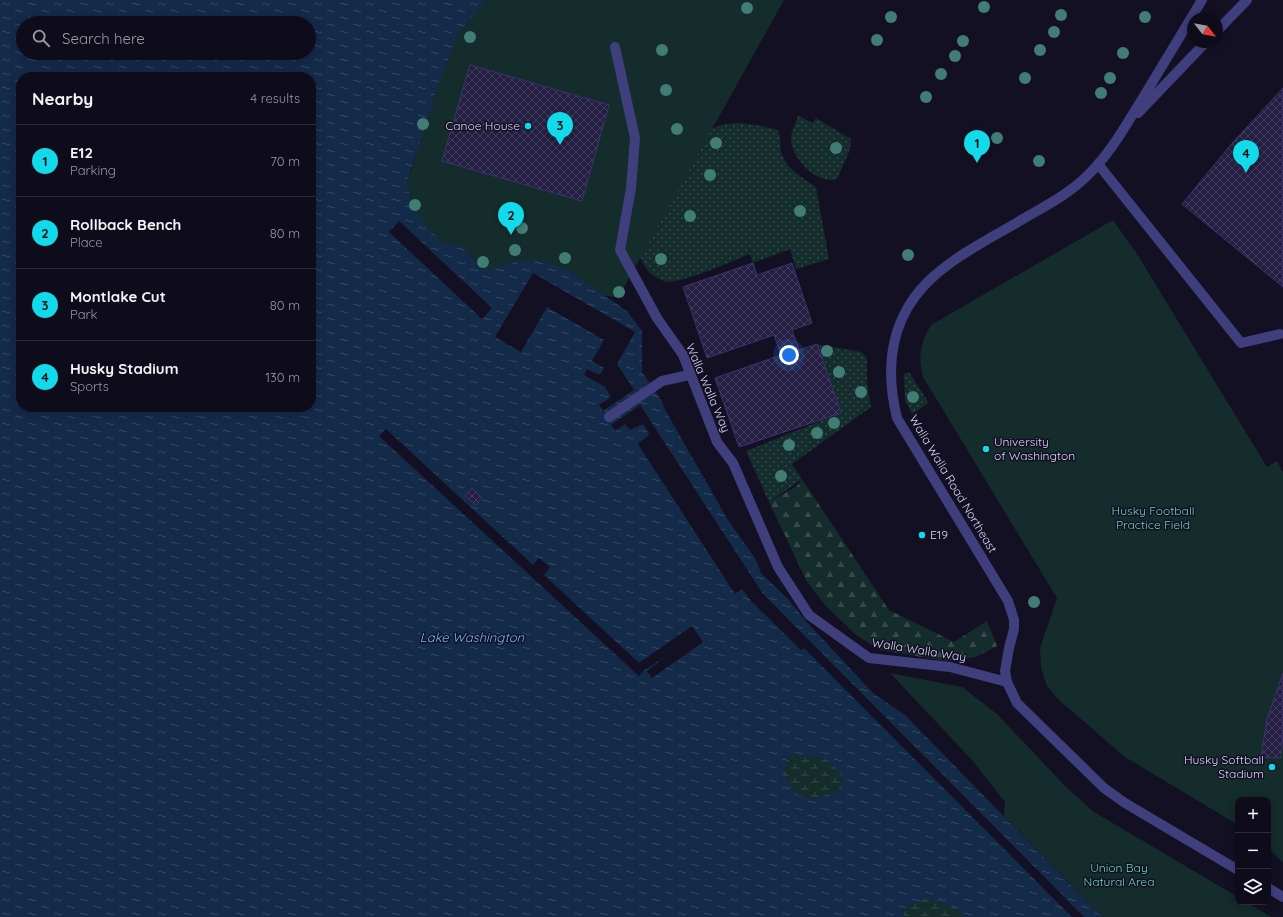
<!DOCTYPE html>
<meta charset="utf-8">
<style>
body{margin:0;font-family:Quicksand,sans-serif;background:#1c1a27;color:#f1f3f6}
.controls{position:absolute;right:12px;bottom:12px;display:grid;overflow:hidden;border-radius:8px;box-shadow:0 2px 10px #0003}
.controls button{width:36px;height:36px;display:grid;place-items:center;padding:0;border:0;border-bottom:1px solid #2e2c39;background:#0e0c1a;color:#f1f3f6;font:20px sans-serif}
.compass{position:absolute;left:1187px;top:12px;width:36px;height:36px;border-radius:50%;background:#0e0c1a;box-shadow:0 2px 10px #0003;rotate:121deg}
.you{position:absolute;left:789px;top:355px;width:14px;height:14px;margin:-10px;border:3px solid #fff;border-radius:50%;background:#1a73e8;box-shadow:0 0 0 6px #1a73e833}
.badge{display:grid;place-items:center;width:26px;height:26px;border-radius:50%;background:#13daea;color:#111;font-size:13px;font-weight:700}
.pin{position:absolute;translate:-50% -33px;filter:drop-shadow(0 1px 2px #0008)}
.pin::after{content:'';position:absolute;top:21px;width:14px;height:12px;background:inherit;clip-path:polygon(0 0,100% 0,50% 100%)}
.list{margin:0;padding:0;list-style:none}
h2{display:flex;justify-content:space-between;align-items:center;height:52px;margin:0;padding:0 16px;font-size:17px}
h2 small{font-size:13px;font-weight:400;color:#9b9ba2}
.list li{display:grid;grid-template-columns:26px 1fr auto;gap:12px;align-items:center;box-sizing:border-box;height:72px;padding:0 16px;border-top:1px solid #2e2c39}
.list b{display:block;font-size:15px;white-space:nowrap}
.list p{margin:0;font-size:13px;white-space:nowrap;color:#9b9ba2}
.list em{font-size:13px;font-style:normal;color:#9b9ba2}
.icon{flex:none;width:22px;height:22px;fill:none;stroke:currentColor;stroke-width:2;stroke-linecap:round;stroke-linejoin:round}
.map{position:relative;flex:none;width:1283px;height:917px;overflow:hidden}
.search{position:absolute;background:#0e0c1a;box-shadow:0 2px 10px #0003;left:16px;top:16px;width:300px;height:44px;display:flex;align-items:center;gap:10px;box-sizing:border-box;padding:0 14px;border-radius:22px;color:#9b9ba2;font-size:15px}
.panel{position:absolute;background:#0e0c1a;box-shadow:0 2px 10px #0003;left:16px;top:72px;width:300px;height:340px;border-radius:16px}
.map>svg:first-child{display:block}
.grass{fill:url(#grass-dots)}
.forest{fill:url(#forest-firs)}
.wetland{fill:url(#wetland-marsh)}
.park{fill:#142c2b}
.water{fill:url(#water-ripples);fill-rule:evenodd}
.pier{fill:#131023}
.building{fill:url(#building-cross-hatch);stroke:#3c326c}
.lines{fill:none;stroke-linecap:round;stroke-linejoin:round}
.minor{stroke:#403f7e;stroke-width:10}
.tree{fill:#417d75}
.poi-dot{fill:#13daea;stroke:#131023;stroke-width:1.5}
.labels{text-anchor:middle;stroke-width:3;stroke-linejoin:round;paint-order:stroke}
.poi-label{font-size:12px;fill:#d9d5fc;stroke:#131023;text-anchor:end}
.street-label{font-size:12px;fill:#d9d5fc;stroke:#131023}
.park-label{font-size:12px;fill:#67d6b8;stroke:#131023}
.water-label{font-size:13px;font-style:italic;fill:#6cb8f3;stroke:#131023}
</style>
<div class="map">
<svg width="1283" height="917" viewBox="0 0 1283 917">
<defs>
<pattern id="grass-dots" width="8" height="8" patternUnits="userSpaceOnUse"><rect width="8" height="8" fill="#142c2b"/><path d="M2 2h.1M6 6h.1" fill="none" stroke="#364a4b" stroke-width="1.8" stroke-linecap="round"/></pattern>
<pattern id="forest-firs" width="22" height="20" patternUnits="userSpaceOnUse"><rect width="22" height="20" fill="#142c2b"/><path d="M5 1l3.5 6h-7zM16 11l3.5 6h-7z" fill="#364a4b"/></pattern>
<pattern id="wetland-marsh" width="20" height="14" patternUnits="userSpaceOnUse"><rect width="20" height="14" fill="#142c2b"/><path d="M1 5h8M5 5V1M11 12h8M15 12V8" fill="none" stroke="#364a4b"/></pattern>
<pattern id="water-ripples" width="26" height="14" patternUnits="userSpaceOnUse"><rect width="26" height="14" fill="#142a49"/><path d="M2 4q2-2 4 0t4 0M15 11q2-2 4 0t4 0" fill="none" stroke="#364864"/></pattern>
<pattern id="building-cross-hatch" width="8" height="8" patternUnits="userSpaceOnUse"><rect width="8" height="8" fill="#241e42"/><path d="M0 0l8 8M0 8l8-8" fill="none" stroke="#433e5e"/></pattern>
</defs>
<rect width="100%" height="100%" fill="#131023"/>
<g class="grass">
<path d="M 798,115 L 812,123 L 816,118 L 851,139 L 850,150 L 837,179 C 818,186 791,158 791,139 C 791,130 797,123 798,115 Z"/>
<path d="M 740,123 L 762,126 L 778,130 C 782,138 779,147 782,155 C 787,169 804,179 816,187 L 829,259 L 796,269 L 790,249 L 753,263 L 750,254 C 734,260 678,286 664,281 C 648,276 643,264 637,250 L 703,137 C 716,124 723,124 740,123 Z"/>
<polygon points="817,344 861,352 867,358 867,382 871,407 792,464 802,479 769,502 746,451 840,413"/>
<polygon points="909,372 929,403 912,414 905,400 904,374"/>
</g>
<polygon class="forest" points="802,479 889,610 954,642 987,621 997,646 976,657 946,661 880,650 856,635 826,606 807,582 769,502 797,486"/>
<g class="wetland">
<polygon points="795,746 833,761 851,782 836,802 800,814 768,762"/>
<polygon points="900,868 970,917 856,917"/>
</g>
<g class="park">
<polygon points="378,0 784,0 618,298 410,258 401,201 414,162 422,124"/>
<path d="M 1113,220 L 1137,254 L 1267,467 L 1277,461 L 1283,472 L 1283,863 L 1268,847 L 1268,800 L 1238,800 L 1238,825 L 1125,757 L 1060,701 L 1047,686 L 1041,668 L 1040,648 L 1057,598 L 923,377 C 918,356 920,344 931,325 Z"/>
<polygon points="890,673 962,687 997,714 1067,788 1094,812 1238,897 1238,902 1246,902 1271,917 1102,917 1004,816 1005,802 972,760"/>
</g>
<path class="water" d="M 0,0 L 487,0 L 458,33 L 436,92 L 407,182 L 412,209 L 442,243 L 460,245 L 483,270 L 524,260 L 545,262 L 569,271 L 627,311 L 642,331 L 642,372 L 662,401 L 664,408 L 728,520 L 755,558 L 761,573 L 787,598 L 805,620 L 874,694 L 905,715 L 1102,917 L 963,917 L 956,908 L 925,898 L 903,909 L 904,917 L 0,917 ZM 23,23 L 309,23 L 309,53 L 23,53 ZM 21,77 L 311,77 L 311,407 L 21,407 ZM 789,756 L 812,756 L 830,761 L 842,777 L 838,791 L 813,799 L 798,795 L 783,775 Z"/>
<g class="pier">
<polygon points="399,221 492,308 482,319 389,232"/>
<polygon points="533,273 635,332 617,364 634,390 603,411 599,405 611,397 605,387 584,375 587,369 600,375 604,368 592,361 604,340 547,307 521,352 495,337"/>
<polygon points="640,405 763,594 1084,917 1072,917 804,648 801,650 752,602 742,589 735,594 638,444 648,436 649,433 643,424 630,430 625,424 615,431 611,425"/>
<polygon points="386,429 533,565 539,558 550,567 544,575 639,663 692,626 703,642 652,678 647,671 669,654 643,671 639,676 379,436"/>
</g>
<g class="building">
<polygon points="470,65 609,105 582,201 442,161"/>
<polygon points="1283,88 1283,287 1182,204 1234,141"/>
<polygon points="753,263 757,275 792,263 812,323 792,330 795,338 799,350 817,344 841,413 739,447 715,378 781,355 774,335 707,358 683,287"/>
<polygon points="472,488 482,498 476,505 465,496"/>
<polygon points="1283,673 1283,734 1281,758 1261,757 1267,719"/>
</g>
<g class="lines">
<g class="minor">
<path d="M 1202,0 C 1183,32 1163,64 1144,96 C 1127,123 1111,153 1088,175 C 1070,193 1049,204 1028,216 C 997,235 961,252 934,276 C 891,314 884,365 897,418 L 1008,601 L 1014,620 L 1014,629 L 1009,648 L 1005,671 L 1007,682 L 1017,703 L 1104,788 L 1125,803 L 1238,870"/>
<polyline points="1217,31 1247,0"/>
<polyline points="615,47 635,138 631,188 620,250 657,318 683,355 717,442 733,463 778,567 809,615 869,658 950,667 1007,682"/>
<polyline points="1138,113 1206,42"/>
<polyline points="1098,164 1241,343 1280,334"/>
<polyline points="609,417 662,381 689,375"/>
<polyline points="1268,888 1283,897"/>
</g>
</g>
<g class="tree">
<circle cx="984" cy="7" r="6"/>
<circle cx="747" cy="8" r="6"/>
<circle cx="1061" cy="15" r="6"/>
<circle cx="891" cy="17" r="6"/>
<circle cx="1145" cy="17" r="6"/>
<circle cx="1054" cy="32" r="6"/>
<circle cx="470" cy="37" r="6"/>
<circle cx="877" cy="40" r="6"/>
<circle cx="963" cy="41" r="6"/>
<circle cx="662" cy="50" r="6"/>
<circle cx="1040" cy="50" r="6"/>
<circle cx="1123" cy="53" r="6"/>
<circle cx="955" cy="56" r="6"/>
<circle cx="941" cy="74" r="6"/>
<circle cx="1025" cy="78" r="6"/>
<circle cx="1110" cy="78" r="6"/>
<circle cx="666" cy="90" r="6"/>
<circle cx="1101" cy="93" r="6"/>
<circle cx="926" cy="97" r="6"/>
<circle cx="423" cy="124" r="6"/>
<circle cx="677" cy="129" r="6"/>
<circle cx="997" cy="138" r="6"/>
<circle cx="716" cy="143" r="6"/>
<circle cx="836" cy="148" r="6"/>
<circle cx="1039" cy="161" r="6"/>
<circle cx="710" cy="175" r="6"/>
<circle cx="415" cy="205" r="6"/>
<circle cx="800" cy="211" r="6"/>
<circle cx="690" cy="216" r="6"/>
<circle cx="522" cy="228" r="6"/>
<circle cx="515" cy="250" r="6"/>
<circle cx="908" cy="255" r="6"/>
<circle cx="565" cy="258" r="6"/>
<circle cx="661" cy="259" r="6"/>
<circle cx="483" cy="262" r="6"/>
<circle cx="619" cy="292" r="6"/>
<circle cx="827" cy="351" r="6"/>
<circle cx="839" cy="372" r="6"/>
<circle cx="861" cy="392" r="6"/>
<circle cx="913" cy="397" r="6"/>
<circle cx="834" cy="423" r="6"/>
<circle cx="817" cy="433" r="6"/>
<circle cx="789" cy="445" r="6"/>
<circle cx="781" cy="476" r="6"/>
<circle cx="1034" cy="602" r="6"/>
</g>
<g class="poi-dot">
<circle cx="528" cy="126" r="4"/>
<circle cx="986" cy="449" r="4"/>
<circle cx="922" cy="535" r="4"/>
<circle cx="1272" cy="767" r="4"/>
</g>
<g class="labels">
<g class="poi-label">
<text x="520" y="130">Canoe House</text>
<text x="994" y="446" text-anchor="start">University<tspan x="994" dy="14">of Washington</tspan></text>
<text x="930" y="539" text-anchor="start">E19</text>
<text x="1264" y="764">Husky Softball<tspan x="1264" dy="14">Stadium</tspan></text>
</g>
<g class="street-label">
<text transform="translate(708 388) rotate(67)" y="4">Walla Walla Way</text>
<text transform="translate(953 484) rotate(59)" y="4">Walla Walla Road Northeast</text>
<text transform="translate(919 650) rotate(9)" y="4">Walla Walla Way</text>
</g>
<g class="park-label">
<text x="1153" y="515">Husky Football<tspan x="1153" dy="14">Practice Field</tspan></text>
<text x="1119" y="872">Union Bay<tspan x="1119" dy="14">Natural Area</tspan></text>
</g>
<g class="water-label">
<text x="472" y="642">Lake Washington</text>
</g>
</g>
</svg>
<div class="controls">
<button>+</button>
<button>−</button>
<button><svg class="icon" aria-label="layers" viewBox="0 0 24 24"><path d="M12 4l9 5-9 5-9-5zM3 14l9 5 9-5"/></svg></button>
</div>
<svg class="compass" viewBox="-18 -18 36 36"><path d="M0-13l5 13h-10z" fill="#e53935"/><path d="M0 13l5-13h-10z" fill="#9b9ba2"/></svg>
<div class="you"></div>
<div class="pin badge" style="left:977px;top:163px">1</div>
<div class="pin badge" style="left:511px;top:235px">2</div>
<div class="pin badge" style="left:560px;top:145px">3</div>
<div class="pin badge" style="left:1246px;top:173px">4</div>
<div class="search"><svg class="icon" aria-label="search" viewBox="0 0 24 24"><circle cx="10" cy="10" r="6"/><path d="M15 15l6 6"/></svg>Search here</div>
<section class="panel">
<h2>Nearby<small>4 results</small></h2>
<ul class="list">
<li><span class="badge">1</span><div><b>E12</b><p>Parking</p></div><em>70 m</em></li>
<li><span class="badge">2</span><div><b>Rollback Bench</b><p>Place</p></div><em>80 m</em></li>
<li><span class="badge">3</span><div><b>Montlake Cut</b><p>Park</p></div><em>80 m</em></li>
<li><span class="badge">4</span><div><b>Husky Stadium</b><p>Sports</p></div><em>130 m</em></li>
</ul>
</section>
</div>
